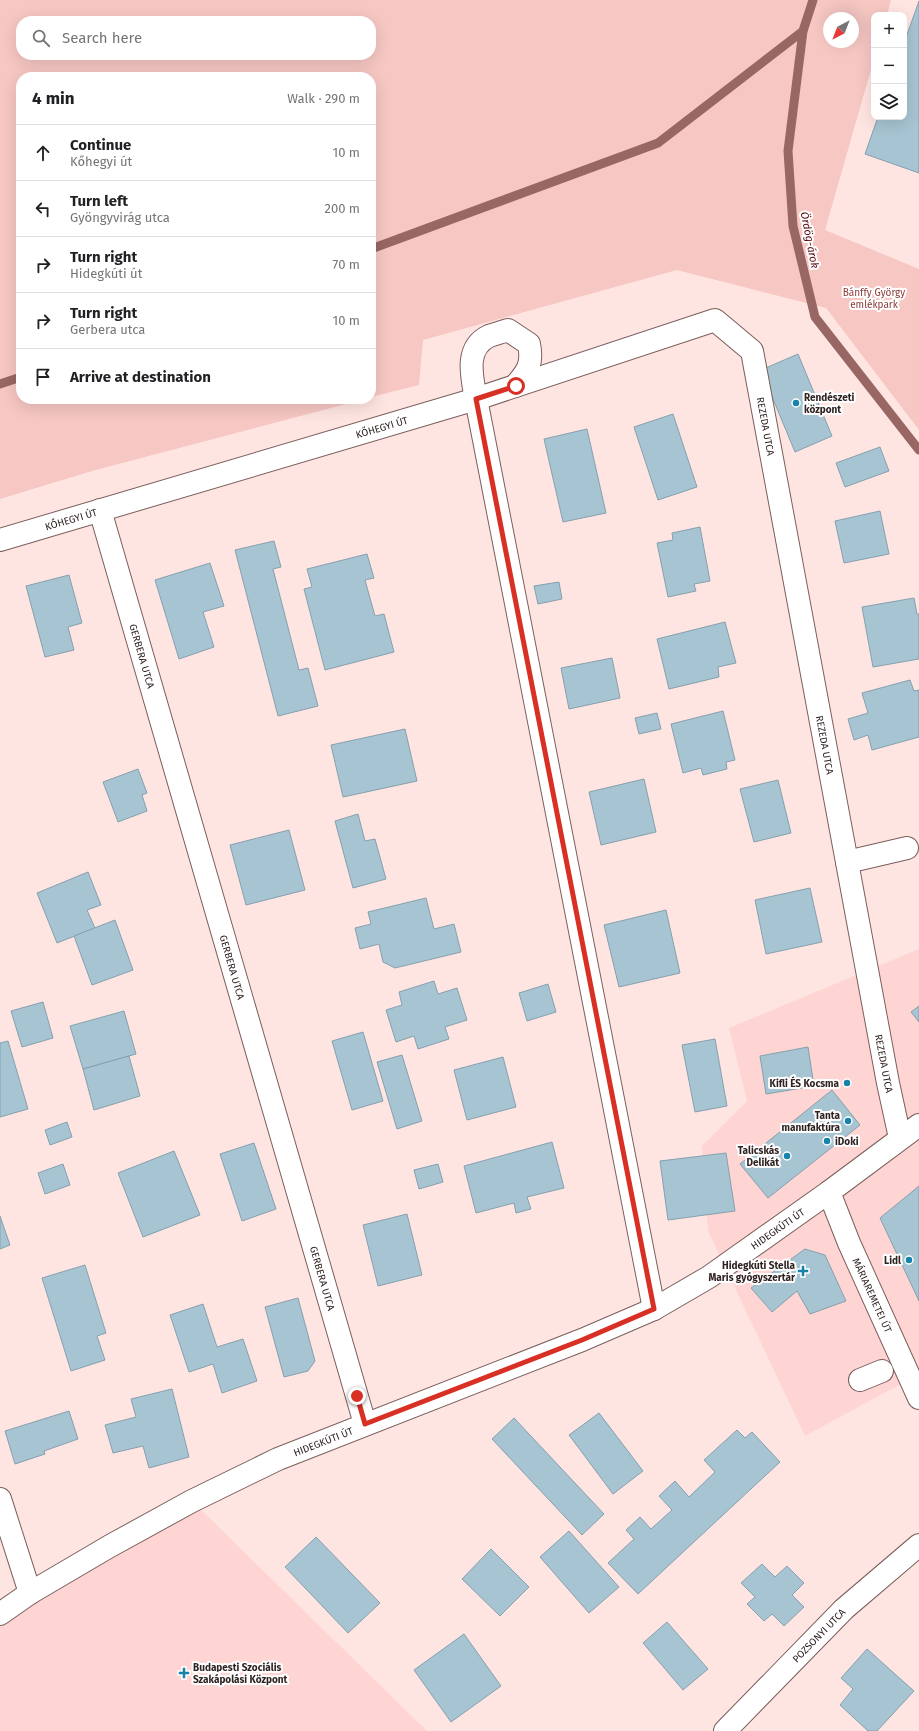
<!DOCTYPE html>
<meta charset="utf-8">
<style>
body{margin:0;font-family:"Fira Sans",sans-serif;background:#f6f6f6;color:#202124}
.controls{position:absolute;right:12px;top:12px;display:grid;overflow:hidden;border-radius:8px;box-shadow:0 4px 16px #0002}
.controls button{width:36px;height:36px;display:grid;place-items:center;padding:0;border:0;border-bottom:1px solid #e0e0e0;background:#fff;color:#202124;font:20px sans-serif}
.compass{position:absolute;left:823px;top:12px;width:36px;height:36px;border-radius:50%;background:#fff;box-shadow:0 4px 16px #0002;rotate:222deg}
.stop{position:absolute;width:12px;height:12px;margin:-9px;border:3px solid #d93025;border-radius:50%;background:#fff}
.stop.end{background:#d93025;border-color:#fff;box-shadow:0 1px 4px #0008}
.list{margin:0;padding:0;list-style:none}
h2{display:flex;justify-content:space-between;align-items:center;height:52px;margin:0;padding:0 16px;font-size:17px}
h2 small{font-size:13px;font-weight:400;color:#757577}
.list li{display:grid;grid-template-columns:26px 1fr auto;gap:12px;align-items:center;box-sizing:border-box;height:56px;padding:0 16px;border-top:1px solid #e0e0e0}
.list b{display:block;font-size:15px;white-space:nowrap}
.list p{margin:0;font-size:13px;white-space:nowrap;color:#757577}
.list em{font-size:13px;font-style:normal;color:#757577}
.icon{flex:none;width:22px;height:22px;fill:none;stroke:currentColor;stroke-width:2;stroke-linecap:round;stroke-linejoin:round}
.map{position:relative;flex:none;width:919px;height:1731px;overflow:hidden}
.search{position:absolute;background:#fff;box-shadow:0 4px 16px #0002;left:16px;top:16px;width:360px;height:44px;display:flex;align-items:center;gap:10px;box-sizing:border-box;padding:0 14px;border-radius:16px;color:#757577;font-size:15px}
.panel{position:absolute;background:#fff;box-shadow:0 4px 16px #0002;left:16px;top:72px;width:360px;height:332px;border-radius:16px}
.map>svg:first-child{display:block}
.built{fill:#fed5d2}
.green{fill:#f6c7c3;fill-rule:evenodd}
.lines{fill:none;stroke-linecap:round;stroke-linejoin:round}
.stream{stroke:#986763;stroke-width:9}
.building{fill:#a7c4d2;stroke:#85a0ae}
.minor-casing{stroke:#7a5e5c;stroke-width:24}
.major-casing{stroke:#7a5e5c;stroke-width:24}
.minor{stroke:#fff;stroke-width:22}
.major{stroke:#fff;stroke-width:22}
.route{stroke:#d93025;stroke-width:5}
.poi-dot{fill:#1683ab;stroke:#fff;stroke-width:1.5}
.labels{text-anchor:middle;stroke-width:4;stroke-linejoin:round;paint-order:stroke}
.park-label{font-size:10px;fill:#8b3a38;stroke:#fff}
.poi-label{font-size:10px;font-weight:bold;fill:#2f2322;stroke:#fff;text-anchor:end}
.street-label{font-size:10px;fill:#2f2322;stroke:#fff}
.water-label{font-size:11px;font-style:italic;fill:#59080f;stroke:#fff}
</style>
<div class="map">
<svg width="919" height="1731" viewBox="0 0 919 1731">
<rect width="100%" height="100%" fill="#ffe5e2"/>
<g class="built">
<polygon points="919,949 919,1374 805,1436 708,1231 702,1146 747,1101 729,1028"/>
<polygon points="192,1501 427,1731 0,1731 0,1614"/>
</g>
<path class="green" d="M 0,0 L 891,0 L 887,15 L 874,15 L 874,59 L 825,230 L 919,269 L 919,430 L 826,308 L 677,270 L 423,340 L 419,385 L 371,397 L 371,77 L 21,77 L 21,399 L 365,399 L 92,471 L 0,499 ZM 829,18 L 853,18 L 853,42 L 829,42 ZM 21,21 L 371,21 L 371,55 L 21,55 Z"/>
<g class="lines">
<g class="stream">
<polyline points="813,0 803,31 788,151 793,226 815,317 919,450"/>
<polyline points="371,249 658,143 803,31"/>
<polyline points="0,384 21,377"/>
</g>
</g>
<g class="building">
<polygon points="919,1 919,173 865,154 878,117 904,117 904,43"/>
<polygon points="798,354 832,436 795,452 761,370"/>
<polygon points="673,414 697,487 658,500 634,427"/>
<polygon points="587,429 606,513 563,522 544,439"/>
<polygon points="880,447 889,471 845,487 836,463"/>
<polygon points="880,511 889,554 844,563 835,521"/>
<polygon points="700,527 710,581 694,584 696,591 668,597 657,543 673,540 672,533"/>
<polygon points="274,541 281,567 273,569 299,670 308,668 318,706 278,716 235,550"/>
<polygon points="367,554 374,578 365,580 375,616 384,614 394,652 325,670 304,589 312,587 307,569"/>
<polygon points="210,563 224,606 203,612 214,647 179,659 155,580"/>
<polygon points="69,575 82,623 68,627 74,650 45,657 26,586"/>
<polygon points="559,582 562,599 538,604 534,586"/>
<polygon points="914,598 917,614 919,614 919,659 873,667 862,607"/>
<polygon points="725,622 736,663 718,667 719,677 669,689 657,639"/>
<polygon points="612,658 620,698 569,709 561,668"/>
<polygon points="910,680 914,691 919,690 919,737 872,750 868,735 854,740 848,719 868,713 862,693"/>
<polygon points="723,711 735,760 726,762 727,769 703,775 701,768 683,773 671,724"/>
<polygon points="657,713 661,729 639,734 635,718"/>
<polygon points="405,729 417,781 343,797 331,745"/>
<polygon points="138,769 147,793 142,795 147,811 118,822 103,782"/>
<polygon points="644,779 656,832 601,845 589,792"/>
<polygon points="778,780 791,833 754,842 740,789"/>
<polygon points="358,814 365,841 375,839 386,879 353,888 335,821"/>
<polygon points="289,830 305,890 246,905 230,845"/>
<polygon points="88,872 101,905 87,910 95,928 57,943 37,893"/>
<polygon points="810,888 822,942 766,954 755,900"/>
<polygon points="426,898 434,929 454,924 461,952 395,968 383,962 379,944 360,949 355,928 371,924 368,912"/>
<polygon points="666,910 680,973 619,987 604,925"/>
<polygon points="115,920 133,970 92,985 74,936"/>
<polygon points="434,981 438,994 457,988 467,1020 445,1027 449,1039 418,1049 414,1036 396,1042 386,1010 402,1005 399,992"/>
<polygon points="548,984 556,1012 527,1021 519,993"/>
<polygon points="43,1002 53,1038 22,1047 11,1011"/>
<polygon points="919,1006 919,1022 911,1012"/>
<polygon points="124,1011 136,1054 83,1069 70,1026"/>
<polygon points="363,1032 383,1101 352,1110 332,1041"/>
<polygon points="715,1039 727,1106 695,1112 682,1045"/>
<polygon points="8,1041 28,1109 0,1117 0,1043"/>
<polygon points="808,1047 814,1086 766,1094 760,1056"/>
<polygon points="402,1055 422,1121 397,1129 377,1062"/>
<polygon points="129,1056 140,1096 94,1110 83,1069"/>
<polygon points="503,1057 516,1107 467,1120 454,1070"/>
<polygon points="832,1090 860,1125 768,1198 740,1164"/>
<polygon points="67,1122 72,1137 50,1145 45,1130"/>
<polygon points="552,1142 564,1188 527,1197 531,1209 516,1213 514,1203 476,1213 464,1166"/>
<polygon points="254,1143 276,1209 242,1221 220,1154"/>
<polygon points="174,1151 200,1215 143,1237 118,1173"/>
<polygon points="726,1153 735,1211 668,1220 660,1161"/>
<polygon points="63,1164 70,1185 45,1194 38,1173"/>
<polygon points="438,1164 443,1182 419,1189 414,1170"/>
<polygon points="919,1186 919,1301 880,1218"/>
<polygon points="407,1214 422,1275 378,1286 363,1225"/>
<polygon points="0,1216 10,1245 0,1249"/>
<polygon points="805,1249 825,1255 846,1301 810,1314 797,1291 772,1312 751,1288"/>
<polygon points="85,1265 106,1333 97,1336 105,1360 71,1371 42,1278"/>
<polygon points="298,1298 315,1361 308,1371 284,1377 265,1307"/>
<polygon points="203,1304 217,1347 243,1339 257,1381 222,1393 213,1364 189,1372 170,1315"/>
<polygon points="172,1389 189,1457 149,1468 143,1446 113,1453 105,1425 136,1417 131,1399"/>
<polygon points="69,1411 78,1439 44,1451 45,1454 15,1464 5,1431"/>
<polygon points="599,1413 643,1471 613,1494 569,1435"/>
<polygon points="514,1418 604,1514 582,1535 492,1439"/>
<polygon points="737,1430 745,1438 752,1432 780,1462 638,1594 608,1563 634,1539 626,1530 640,1517 651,1529 672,1510 659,1496 675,1481 689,1497 715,1472 704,1460"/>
<polygon points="569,1531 619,1587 589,1613 540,1557"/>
<polygon points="316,1537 380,1603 348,1633 285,1567"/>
<polygon points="491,1549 529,1587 500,1616 462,1579"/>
<polygon points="762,1564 775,1577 787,1566 804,1583 792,1595 804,1607 784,1626 772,1614 764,1621 747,1604 755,1597 741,1583"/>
<polygon points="667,1622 708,1669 683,1690 643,1643"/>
<polygon points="464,1634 501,1686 451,1722 414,1670"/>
<polygon points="867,1649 914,1691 877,1731 868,1731 840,1705 853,1689 841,1678"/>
</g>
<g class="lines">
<defs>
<g id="minor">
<path d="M 515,386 C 528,371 533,364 529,344 L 508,330 C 502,332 495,334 489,336 C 464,348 472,377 476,399 L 654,1309"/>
<path id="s1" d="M 100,510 L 365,1424"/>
<path id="s2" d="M 0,540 L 476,399 L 715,320 L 752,351 L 888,1083 L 900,1138"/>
<polyline points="847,862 907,848"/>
<path id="s3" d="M 829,1192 L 849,1243 L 919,1398"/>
<polyline points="860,1380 882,1371"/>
<polyline points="0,1499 30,1593"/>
<path id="s4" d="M 725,1731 L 844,1609 L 919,1545"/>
</g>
<g id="major">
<path id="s5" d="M 0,1614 L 30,1593 L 110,1546 L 192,1501 L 278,1459 L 582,1340 L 654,1309 L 709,1277 L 829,1192 L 919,1125"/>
</g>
</defs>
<use href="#minor" class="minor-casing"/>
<use href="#major" class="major-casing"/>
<use href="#minor" class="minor"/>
<use href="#major" class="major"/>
</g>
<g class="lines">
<polyline class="route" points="357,1396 365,1424 582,1340 654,1309 476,399 516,386"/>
</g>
<g class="poi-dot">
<circle cx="796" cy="403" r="4"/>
<circle cx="847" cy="1083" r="4"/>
<circle cx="848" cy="1121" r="4"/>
<circle cx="827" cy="1141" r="4"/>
<circle cx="787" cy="1156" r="4"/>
<circle cx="909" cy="1260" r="4"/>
<path d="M801 1265h4v4h4v4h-4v4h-4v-4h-4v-4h4z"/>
<path d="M182 1667h4v4h4v4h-4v4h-4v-4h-4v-4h4z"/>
</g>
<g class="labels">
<g class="park-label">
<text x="874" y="296">Bánffy György<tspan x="874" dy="12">emlékpark</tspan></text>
</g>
<g class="poi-label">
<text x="804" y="401" text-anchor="start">Rendészeti<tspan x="804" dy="12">központ</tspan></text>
<text x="839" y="1087">Kifli ÉS Kocsma</text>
<text x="840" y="1119">Tanta<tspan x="840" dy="12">manufaktúra</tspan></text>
<text x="835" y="1145" text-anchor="start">iDoki</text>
<text x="779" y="1154">Talicskás<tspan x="779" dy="12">Delikát</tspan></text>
<text x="901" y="1264">Lidl</text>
<text x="795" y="1269">Hidegkúti Stella<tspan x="795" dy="12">Maris gyógyszertár</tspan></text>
<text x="193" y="1671" text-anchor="start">Budapesti Szociális<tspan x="193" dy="12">Szakápolási Központ</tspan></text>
</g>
<g class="street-label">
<text dy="4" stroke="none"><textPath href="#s2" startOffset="398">KŐHEGYI ÚT</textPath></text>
<text dy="4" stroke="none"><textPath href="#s2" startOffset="873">REZEDA UTCA</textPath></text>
<text dy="4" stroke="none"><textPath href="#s2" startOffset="74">KŐHEGYI ÚT</textPath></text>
<text dy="4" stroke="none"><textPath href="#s1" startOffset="152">GERBERA UTCA</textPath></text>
<text dy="4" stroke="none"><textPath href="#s2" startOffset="1197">REZEDA UTCA</textPath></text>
<text dy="4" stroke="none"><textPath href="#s1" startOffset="476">GERBERA UTCA</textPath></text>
<text dy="4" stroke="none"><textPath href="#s2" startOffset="1521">REZEDA UTCA</textPath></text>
<text dy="4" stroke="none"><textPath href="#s5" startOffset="871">HIDEGKÚTI ÚT</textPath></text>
<text dy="4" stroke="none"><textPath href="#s1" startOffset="800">GERBERA UTCA</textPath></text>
<text dy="4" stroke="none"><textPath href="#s3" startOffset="112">MÁRIAREMETEI ÚT</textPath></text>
<text dy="4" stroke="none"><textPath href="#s5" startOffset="367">HIDEGKÚTI ÚT</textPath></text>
<text dy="4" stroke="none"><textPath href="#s4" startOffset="134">POZSONYI UTCA</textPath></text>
</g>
<g class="water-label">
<text transform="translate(810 240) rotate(79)" y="4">Ördög-árok</text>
</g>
</g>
</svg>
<div class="controls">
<button>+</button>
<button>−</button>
<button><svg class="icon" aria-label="layers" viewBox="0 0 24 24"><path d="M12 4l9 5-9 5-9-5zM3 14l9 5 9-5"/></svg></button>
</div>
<svg class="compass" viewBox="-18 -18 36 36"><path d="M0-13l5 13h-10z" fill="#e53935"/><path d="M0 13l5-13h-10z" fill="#757577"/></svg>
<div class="stop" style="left:516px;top:386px"></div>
<div class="stop end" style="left:357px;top:1396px"></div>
<div class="search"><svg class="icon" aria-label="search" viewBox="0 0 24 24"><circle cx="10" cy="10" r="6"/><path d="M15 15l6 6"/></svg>Search here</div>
<section class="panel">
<h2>4 min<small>Walk · 290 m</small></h2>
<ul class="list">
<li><svg class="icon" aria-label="ahead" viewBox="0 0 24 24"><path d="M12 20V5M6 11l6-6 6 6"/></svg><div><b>Continue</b><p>Kőhegyi út</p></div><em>10 m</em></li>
<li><svg class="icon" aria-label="left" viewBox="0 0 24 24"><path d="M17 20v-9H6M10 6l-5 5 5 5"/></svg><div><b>Turn left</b><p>Gyöngyvirág utca</p></div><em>200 m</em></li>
<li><svg class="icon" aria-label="right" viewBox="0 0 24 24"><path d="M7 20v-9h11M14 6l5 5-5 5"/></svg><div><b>Turn right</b><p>Hidegkúti út</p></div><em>70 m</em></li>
<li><svg class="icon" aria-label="right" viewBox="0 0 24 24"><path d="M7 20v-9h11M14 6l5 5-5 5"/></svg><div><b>Turn right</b><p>Gerbera utca</p></div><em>10 m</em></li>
<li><svg class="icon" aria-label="arrive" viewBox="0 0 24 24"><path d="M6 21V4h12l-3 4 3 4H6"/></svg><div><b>Arrive at destination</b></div></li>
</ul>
</section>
</div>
